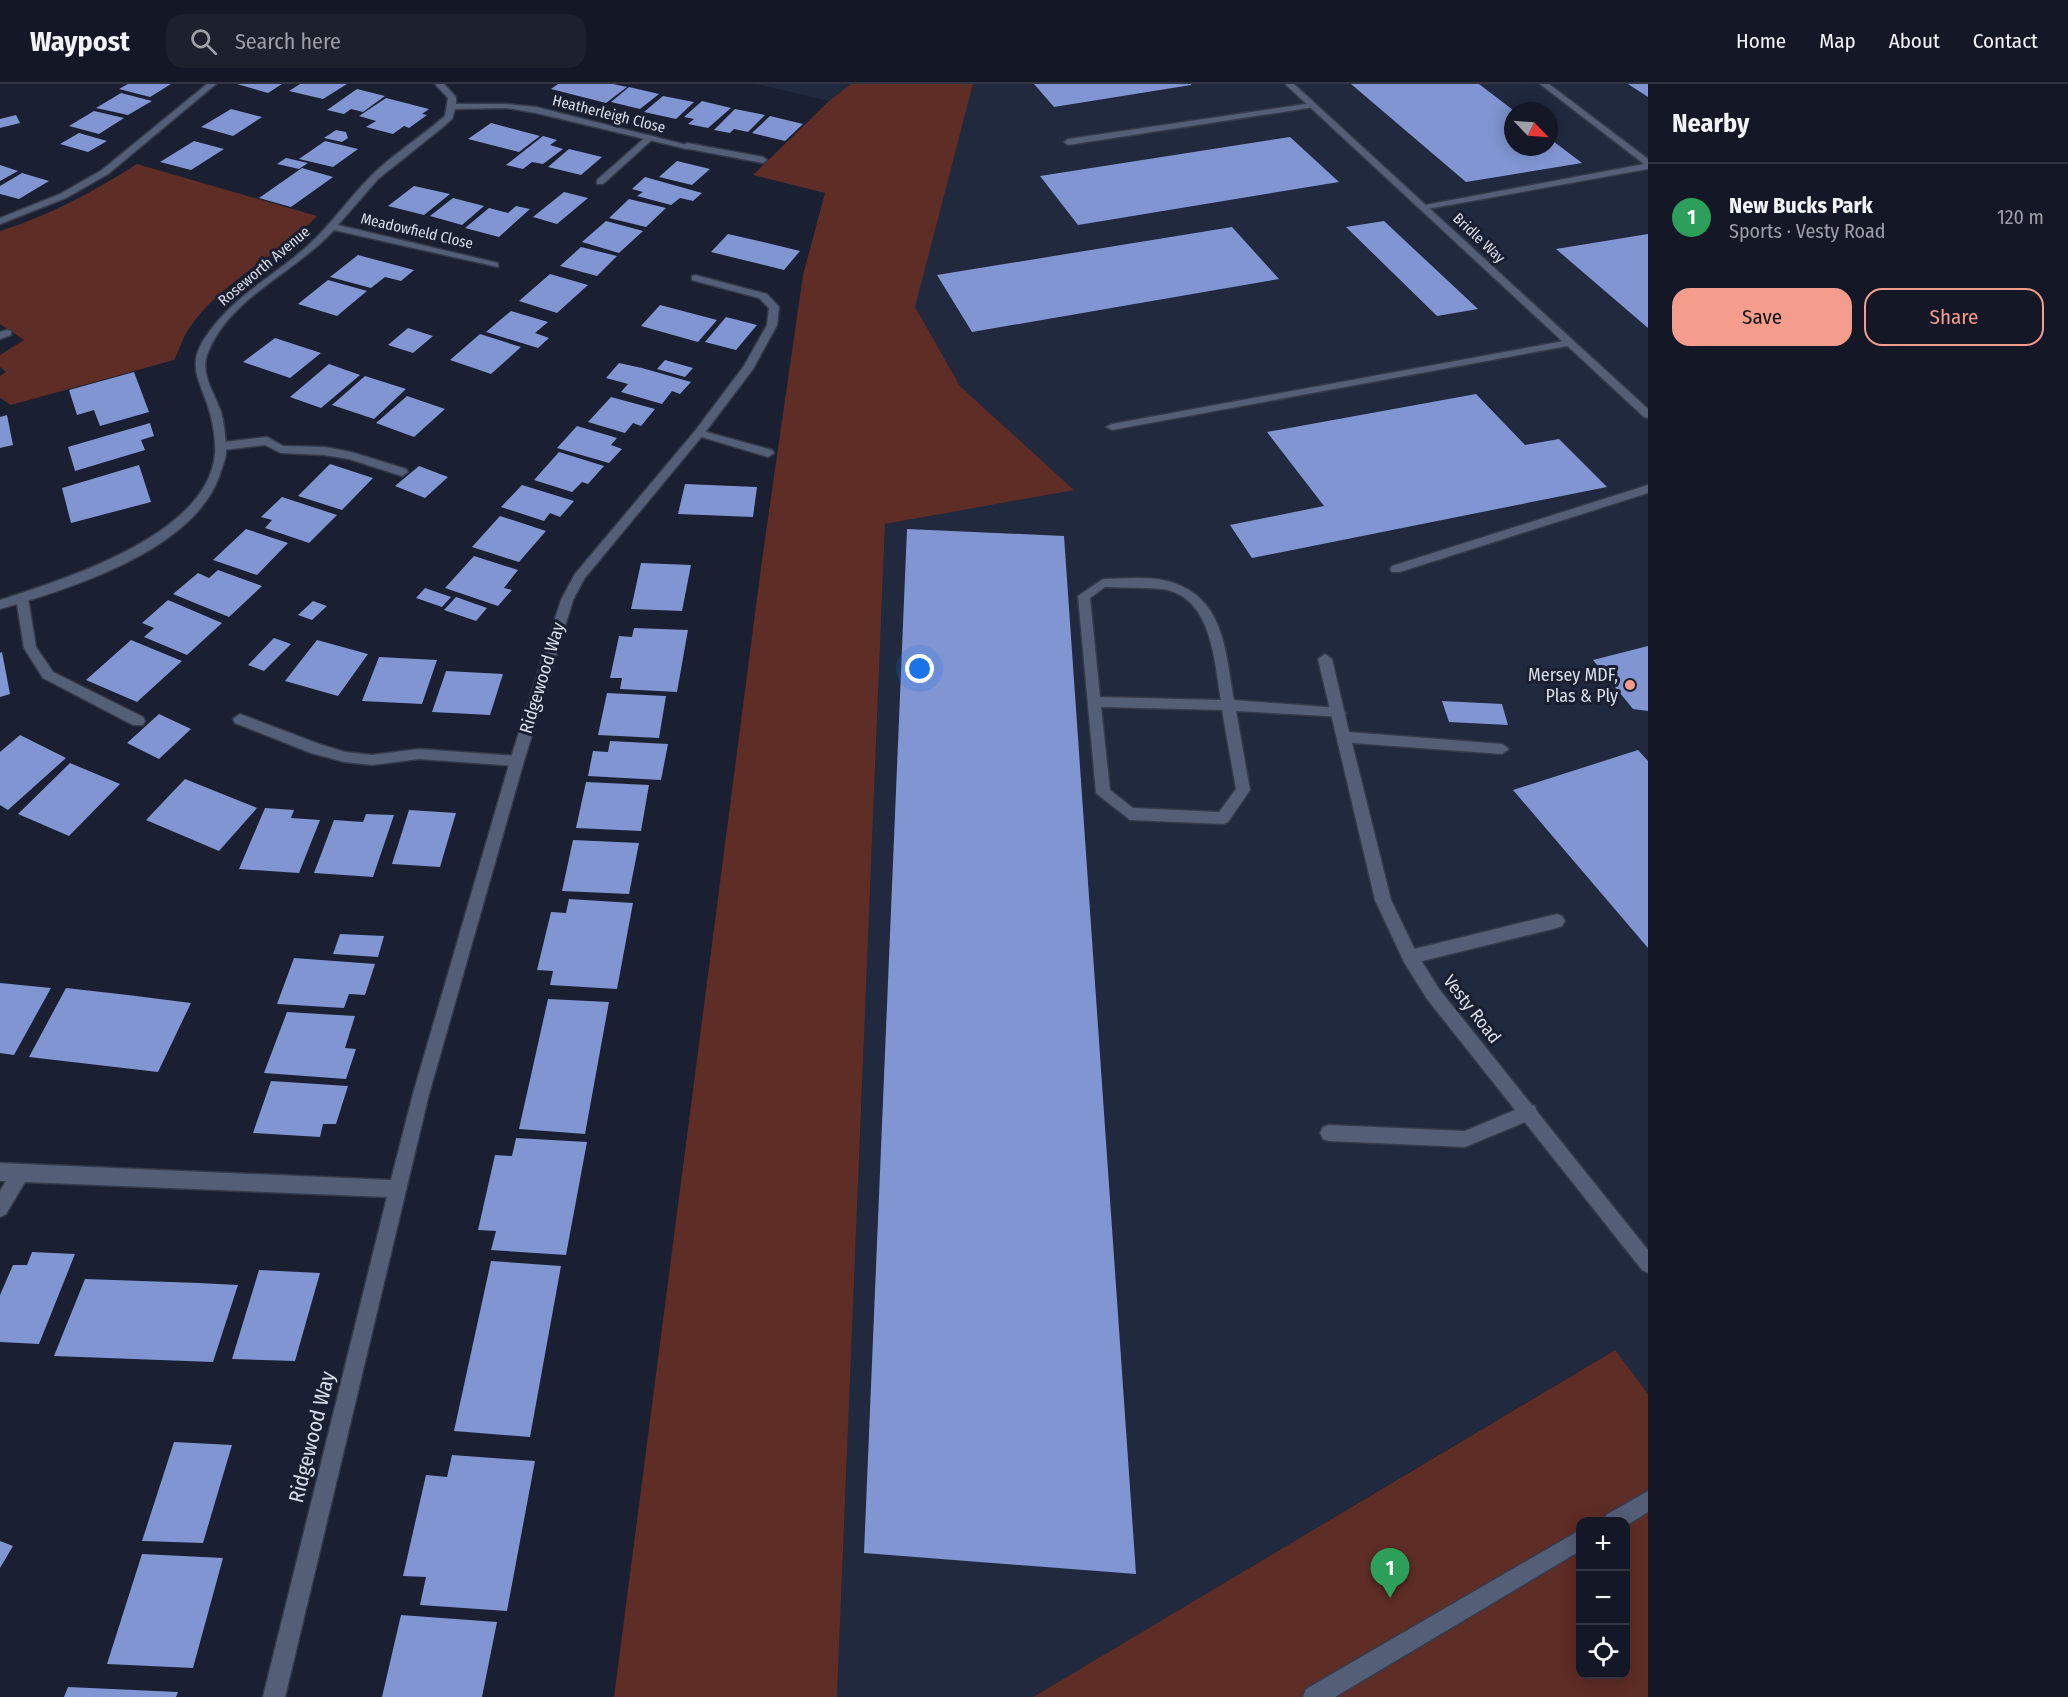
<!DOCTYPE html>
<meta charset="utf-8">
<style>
body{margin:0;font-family:"Fira Sans Condensed",sans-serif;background:#1d202d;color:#f1f3f6}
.controls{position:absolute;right:18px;bottom:18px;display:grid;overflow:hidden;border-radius:12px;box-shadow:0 3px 15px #0003}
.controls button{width:54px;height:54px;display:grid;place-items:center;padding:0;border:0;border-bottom:2px solid #333642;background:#141725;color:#f1f3f6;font:30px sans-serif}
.compass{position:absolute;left:1504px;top:18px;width:54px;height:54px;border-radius:50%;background:#141725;box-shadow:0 3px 15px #0003;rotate:115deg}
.you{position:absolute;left:920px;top:585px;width:21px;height:21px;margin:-15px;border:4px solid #fff;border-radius:50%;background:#1a73e8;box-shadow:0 0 0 9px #1a73e833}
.badge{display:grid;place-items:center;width:39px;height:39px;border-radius:50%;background:#f49d8c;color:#fff;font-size:20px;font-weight:700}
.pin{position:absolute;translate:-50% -50px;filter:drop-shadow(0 2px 3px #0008)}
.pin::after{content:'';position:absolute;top:32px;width:21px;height:18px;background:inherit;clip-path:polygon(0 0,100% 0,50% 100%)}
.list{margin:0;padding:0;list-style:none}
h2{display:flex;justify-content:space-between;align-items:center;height:78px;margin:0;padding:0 24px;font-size:26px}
h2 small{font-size:20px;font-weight:400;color:#9d9fa7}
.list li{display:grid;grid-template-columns:39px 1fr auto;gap:18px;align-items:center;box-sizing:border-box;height:108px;padding:0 24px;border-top:2px solid #333642}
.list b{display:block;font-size:22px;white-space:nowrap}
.list p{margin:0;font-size:20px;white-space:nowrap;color:#9d9fa7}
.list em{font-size:20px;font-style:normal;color:#9d9fa7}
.actions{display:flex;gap:12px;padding:18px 24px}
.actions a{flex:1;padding:14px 0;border:2px solid #f49d8c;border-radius:18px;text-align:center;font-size:21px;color:#f49d8c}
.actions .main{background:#f49d8c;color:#111}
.icon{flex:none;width:33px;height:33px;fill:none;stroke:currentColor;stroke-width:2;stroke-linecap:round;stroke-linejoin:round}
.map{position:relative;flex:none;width:1648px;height:1613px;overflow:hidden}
header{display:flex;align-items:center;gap:36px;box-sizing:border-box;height:84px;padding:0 30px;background:#141725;border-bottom:2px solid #333642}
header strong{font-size:28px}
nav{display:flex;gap:33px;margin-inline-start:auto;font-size:21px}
.search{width:420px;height:54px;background:#1d202d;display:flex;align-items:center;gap:15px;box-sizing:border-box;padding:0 21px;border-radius:18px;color:#9d9fa7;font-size:22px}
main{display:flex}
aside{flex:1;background:#141725}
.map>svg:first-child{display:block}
.built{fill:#21293f;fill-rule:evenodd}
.green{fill:#5e2d25;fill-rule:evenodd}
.building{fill:#8095d2}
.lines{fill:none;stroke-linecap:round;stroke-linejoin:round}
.lane-casing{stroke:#353a4b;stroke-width:3}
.street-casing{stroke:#353a4b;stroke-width:3}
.lane{fill:#555e77;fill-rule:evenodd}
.street{fill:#555e77;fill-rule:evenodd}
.poi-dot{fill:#f49d8c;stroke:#1a1f31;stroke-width:2}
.labels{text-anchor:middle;stroke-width:6;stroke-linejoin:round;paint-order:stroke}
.far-street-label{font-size:15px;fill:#dadeea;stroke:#1a1f31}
.poi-label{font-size:18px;fill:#dadeea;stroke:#1a1f31;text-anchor:end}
.street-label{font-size:18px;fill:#dadeea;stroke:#1a1f31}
.near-street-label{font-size:21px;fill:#dadeea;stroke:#1a1f31}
</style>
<header>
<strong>Waypost</strong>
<div class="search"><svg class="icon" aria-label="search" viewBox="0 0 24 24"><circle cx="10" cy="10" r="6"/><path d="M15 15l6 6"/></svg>Search here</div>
<nav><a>Home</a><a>Map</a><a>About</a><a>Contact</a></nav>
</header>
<main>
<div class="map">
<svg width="1648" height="1613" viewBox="0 0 1648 1613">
<rect width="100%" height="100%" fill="#1a1f31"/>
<g class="built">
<polygon points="755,0 851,0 829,17"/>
<path d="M 973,0 L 1648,0 L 1648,1310 L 1614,1266 L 1033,1613 L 837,1613 L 885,440 L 1073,405 L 960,302 L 914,223 ZM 1513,27 L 1549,27 L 1549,63 L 1513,63 Z"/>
</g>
<g class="green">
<polygon points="851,0 973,0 915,223 960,302 1074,406 885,440 837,1613 614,1613 762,476 803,191 825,109 753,91 829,17"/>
<path d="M 137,80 L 317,132 C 278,173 219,198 188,246 C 182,255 179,267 174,276 L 11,321 L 0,314 L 0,292 L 6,288 L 0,283 L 0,271 L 24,256 L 0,240 L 0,147 C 50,131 93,108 137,80 Z"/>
<path d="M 1615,1266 L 1648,1310 L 1648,1613 L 1033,1613 ZM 1580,1438 L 1626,1438 L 1626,1590 L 1580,1590 Z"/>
</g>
<g class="building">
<polygon points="128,0 171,0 150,13 119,5"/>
<polygon points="237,0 282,0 268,9"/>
<polygon points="300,0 347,0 323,15 289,7"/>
<polygon points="558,0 613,0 627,3 606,19 551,5"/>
<polygon points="1034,0 1191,0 1191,1 1054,23"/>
<polygon points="1351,0 1479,0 1513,26 1513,63 1549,63 1549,54 1582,79 1466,98"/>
<polygon points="1628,0 1648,0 1648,13"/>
<polygon points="629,3 659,10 640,25 611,18"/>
<polygon points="357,5 385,12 363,28 351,25 344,30 327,26"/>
<polygon points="121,9 152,17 128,31 96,24"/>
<polygon points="663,12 694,18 676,35 644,28"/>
<polygon points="386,14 429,25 422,30 427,31 409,44 404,42 393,50 366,43 376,37 359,32"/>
<polygon points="702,17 731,24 708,44 688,40 694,35 684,33"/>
<polygon points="231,25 262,33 233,52 201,43"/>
<polygon points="735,25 765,31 748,48 734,45 730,49 714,46"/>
<polygon points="94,27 124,34 99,50 69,42"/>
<polygon points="16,31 20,39 0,44 0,35"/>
<polygon points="770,32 803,40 785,57 752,49"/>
<polygon points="491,39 540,52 519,68 468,55"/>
<polygon points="336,46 346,48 348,54 342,58 324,54"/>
<polygon points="79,49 107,57 88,68 60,60"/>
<polygon points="543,52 557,56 550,61 563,65 543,80 532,78 523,85 506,81"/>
<polygon points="1290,53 1339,98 1078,141 1040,92"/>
<polygon points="194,57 224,65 191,86 160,78"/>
<polygon points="325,57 358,65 333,83 299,75"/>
<polygon points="569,65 602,73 581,91 548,83"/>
<polygon points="286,74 308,79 299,85 277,80"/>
<polygon points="677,77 710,85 692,101 659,93"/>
<polygon points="0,81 18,87 0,97"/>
<polygon points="302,84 333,93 291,123 259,114"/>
<polygon points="22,89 49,97 19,115 0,110 0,102"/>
<polygon points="645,93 702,109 693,117 680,114 671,121 637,112 643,108 632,105"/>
<polygon points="414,102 450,110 424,131 388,122"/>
<polygon points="564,108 588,114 557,140 533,133"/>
<polygon points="453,114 484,122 462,141 430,132"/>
<polygon points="629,115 666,124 646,143 609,134"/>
<polygon points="516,122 530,125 499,153 465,144 489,124 508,129"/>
<polygon points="606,137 643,147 619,169 582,158"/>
<polygon points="1384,137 1478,225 1437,232 1346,143"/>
<polygon points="1232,143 1279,195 972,248 937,191"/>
<polygon points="728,150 763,158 800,167 784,186 711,168"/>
<polygon points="1648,150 1648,244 1556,165"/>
<polygon points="581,163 617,172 597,192 560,182"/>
<polygon points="358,171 414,186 401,197 385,193 371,204 330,193"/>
<polygon points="550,190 588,201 557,229 519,217"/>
<polygon points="328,196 367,207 337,232 298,220"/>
<polygon points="660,221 717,236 698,258 641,242"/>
<polygon points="511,227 548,238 535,249 549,254 538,264 486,248"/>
<polygon points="726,233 757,241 736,266 705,258"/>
<polygon points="408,244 433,252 413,269 388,261"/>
<polygon points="480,250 521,263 491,290 450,276"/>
<polygon points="275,254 321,269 290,294 243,278"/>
<polygon points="665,276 693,284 685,293 657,285"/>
<polygon points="619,279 642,284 691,298 680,310 672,307 662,320 621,308 628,300 606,294"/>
<polygon points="329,280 360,291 321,324 290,313"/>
<polygon points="134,288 149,328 100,342 94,326 77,331 69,306"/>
<polygon points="365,292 406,305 374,335 332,321"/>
<polygon points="1476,310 1525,361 1559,355 1607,403 1252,474 1230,441 1324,422 1267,348"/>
<polygon points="407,312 445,325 414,353 376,339"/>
<polygon points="611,313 655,325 641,342 633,339 625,349 588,338"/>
<polygon points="7,331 13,361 0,364 0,333"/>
<polygon points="150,339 154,352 141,356 145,366 75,387 68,363"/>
<polygon points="577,342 617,354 611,361 622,365 609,379 557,364"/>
<polygon points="559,368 604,382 588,400 582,398 572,408 534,396"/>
<polygon points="330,380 373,394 342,426 298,412"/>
<polygon points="139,381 151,418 71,439 62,404"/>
<polygon points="419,382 448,393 425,414 395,402"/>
<polygon points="685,400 757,403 753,433 678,430"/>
<polygon points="522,401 574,417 560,433 550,429 544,437 501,423"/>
<polygon points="282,413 337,431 309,459 265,444 272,436 261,433"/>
<polygon points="500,432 546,447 519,478 472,463"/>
<polygon points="246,445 288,459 257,491 213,476"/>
<polygon points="907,445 1064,452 1136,1490 864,1469"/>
<polygon points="474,472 518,486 504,504 512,506 498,522 445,504"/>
<polygon points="641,479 691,481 682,527 631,525"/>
<polygon points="218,486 262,502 229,533 173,510 198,489 209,494"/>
<polygon points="425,504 451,513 442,523 416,514"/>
<polygon points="456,513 487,524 476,537 444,526"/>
<polygon points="168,516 222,539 187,571 144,553 154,544 142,539"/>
<polygon points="313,517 327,522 312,536 298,531"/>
<polygon points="634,544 688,546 677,608 620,605 622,594 610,594 619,552 632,553"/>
<polygon points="274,554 291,560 264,587 248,581"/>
<polygon points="131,556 182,577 137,618 86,596"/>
<polygon points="317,556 368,570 338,612 285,597"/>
<polygon points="1648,562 1648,627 1633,625 1593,576"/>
<polygon points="2,568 10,610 0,613 0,569"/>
<polygon points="379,573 437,576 422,620 362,617"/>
<polygon points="446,587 503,590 490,631 432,628"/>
<polygon points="607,609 666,612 659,654 598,651"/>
<polygon points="1442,617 1502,620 1508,641 1449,638"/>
<polygon points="159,630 191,645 159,675 127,659"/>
<polygon points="20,651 66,674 8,726 0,721 0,668"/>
<polygon points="610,657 668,660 661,696 588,692 593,667 608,668"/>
<polygon points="1638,666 1648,677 1648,864 1513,706"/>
<polygon points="70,679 120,700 69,752 18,730"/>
<polygon points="185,695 257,724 219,767 146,736"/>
<polygon points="586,698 649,701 641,747 576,744"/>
<polygon points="265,724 294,726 291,734 320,736 299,789 239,785"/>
<polygon points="409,726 456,729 440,783 392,780"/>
<polygon points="366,730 394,731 373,793 314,789 334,736 363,738"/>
<polygon points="573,756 639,759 629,810 562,807"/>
<polygon points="569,815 633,819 617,905 550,901 553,887 537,886 551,828 566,829"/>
<polygon points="340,850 384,852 378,873 333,870"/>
<polygon points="294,874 375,880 365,911 349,910 344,924 277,920"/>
<polygon points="0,899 51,904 14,971 0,969"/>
<polygon points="66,904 128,911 191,919 158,988 29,973"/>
<polygon points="548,915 609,918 585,1050 519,1045"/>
<polygon points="287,928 355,932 345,964 356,965 346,995 264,989"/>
<polygon points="271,997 348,1002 336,1040 323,1040 320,1053 253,1049"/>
<polygon points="516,1054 587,1058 566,1171 491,1166 496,1147 478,1146 495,1071 512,1072"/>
<polygon points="32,1168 75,1170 39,1260 0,1258 0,1211 13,1181 27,1181"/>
<polygon points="491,1177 561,1182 530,1353 454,1347"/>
<polygon points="259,1186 320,1189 295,1277 232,1275"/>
<polygon points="85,1195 199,1199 238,1201 213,1278 54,1272"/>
<polygon points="174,1358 232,1361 203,1459 142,1457"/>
<polygon points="452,1371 535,1377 507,1527 420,1521 426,1493 403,1492 426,1391 447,1393"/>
<polygon points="0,1457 13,1462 0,1484"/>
<polygon points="142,1470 223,1474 193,1584 107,1580"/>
<polygon points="401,1531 497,1538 482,1613 382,1613"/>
<polygon points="68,1603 178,1608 176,1613 64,1613"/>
</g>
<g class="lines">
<defs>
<g id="lane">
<polygon points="1540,0 1549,0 1648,75 1648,85 1422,126 1420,124 1425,121 1644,80"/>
<polygon points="1312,19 1316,21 1315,23 1068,61 1064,58 1068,55"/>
<polygon points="648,51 655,53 603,100 597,100 597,96"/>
<polygon points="687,59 763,73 767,76 763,79 684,64 683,62"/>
<polygon points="1569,256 1574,259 1573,261 1112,346 1106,343 1112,340"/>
<polygon points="699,346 772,366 774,369 768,373 695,351 693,349"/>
<polygon points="267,353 283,362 324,363 351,368 406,385 408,388 402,392 349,375 324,371 281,369 265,361 224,366 218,362 224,358"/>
<polygon points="1648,401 1648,409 1400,488 1392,488 1390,485 1392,482"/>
<path d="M 1103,495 C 1123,495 1148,492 1167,497 C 1225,512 1225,567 1234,616 L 1339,624 L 1346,629 L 1344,633 L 1236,627 L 1250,706 L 1228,738 L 1223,740 L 1130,736 L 1096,709 L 1078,512 ZM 1105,503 C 1124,504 1143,503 1162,505 C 1212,512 1214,576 1221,616 L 1100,613 L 1090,514 ZM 1101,623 L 1222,626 L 1236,705 L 1219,728 L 1133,724 L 1110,706 Z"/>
<polygon points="22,510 28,514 36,563 53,588 143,633 145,637 143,641 133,641 43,594 24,564 16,514"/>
<polygon points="240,630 319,660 345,668 372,671 419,665 517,672 524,677 517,682 419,675 372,681 345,678 311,669 235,639 233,635"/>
<polygon points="1557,830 1562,832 1565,837 1562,842 1557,844 1410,880 1404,878 1402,873 1404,868 1410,866"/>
<polygon points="1529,1020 1535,1022 1537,1028 1535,1034 1465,1063 1329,1057 1323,1055 1320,1049 1323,1043 1329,1041 1465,1047"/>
<polygon points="1648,1407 1648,1428 1626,1442 1626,1438 1603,1438 1606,1431"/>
<polygon points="1580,1446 1580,1467 1335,1613 1303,1613 1306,1605"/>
</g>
<g id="street">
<polygon points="207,0 216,0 108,90 66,114 0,140 0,134 60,110 102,86"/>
<path d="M 435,0 L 444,0 L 456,13 L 456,20 L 506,20 L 536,23 L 691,62 L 687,65 L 536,29 L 506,24 L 455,25 L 452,35 L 443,43 L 378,95 L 338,141 L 498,179 L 498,183 L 334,146 C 296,188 230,213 208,268 C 199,289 214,308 221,328 C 224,339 226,356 226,368 C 226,375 222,383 220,390 C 195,466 70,505 0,525 L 0,516 C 65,495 208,451 215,370 C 216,358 213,340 210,329 C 203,302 186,284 203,257 C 228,216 268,196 303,166 C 329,144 347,116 371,92 C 393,70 421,53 445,32 L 448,14 Z"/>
<polygon points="1285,0 1294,0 1648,325 1648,334 1644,333"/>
<polygon points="695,191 767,210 779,223 777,241 753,285 703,351 584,495 573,516 524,677 429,1010 285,1613 263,1613 387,1113 25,1098 6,1130 0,1133 0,1107 6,1097 0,1097 0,1079 391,1096 413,1010 510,677 561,516 575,490 695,347 744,282 767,241 769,224 759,214 692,196 692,192"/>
<polygon points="7,246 11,247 11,251 0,255 0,248"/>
<polygon points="1325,570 1332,575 1349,648 1502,660 1509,665 1502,670 1352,659 1391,816 1416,868 1439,905 1648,1166 1648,1189 1642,1186 1427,915 1404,878 1375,816 1318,575"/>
</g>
</defs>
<use href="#lane" class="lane-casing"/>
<use href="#street" class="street-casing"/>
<use href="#lane" class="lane"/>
<use href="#street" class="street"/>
</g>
<circle class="poi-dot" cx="1630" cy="601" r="6"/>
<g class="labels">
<g class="far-street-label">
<text transform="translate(609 30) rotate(14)" y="5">Heatherleigh Close</text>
<text transform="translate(417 147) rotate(13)" y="5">Meadowfield Close</text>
<text transform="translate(1479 154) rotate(43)" y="5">Bridle Way</text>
<text transform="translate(264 182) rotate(-40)" y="5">Roseworth Avenue</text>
</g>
<g class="poi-label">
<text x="1618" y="597">Mersey MDF,<tspan x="1618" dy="21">Plas &amp; Ply</tspan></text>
</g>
<g class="street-label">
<text transform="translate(542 594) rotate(-73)" y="6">Ridgewood Way</text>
<text transform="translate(1472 925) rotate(52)" y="6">Vesty Road</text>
</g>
<g class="near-street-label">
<text transform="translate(312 1353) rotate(-76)" y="7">Ridgewood Way</text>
</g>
</g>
</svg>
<div class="controls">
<button>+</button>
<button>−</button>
<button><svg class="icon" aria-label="locate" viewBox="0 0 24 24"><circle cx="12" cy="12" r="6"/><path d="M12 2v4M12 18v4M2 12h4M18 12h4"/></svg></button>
</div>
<svg class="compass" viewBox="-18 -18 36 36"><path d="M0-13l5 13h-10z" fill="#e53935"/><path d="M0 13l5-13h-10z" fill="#9d9fa7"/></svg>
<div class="you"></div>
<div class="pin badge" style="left:1390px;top:1514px;background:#2e9e5b">1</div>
</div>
<aside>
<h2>Nearby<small></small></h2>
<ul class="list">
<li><span class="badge" style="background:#2e9e5b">1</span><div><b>New Bucks Park</b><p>Sports · Vesty Road</p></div><em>120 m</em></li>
</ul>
<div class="actions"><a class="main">Save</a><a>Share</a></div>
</aside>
</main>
